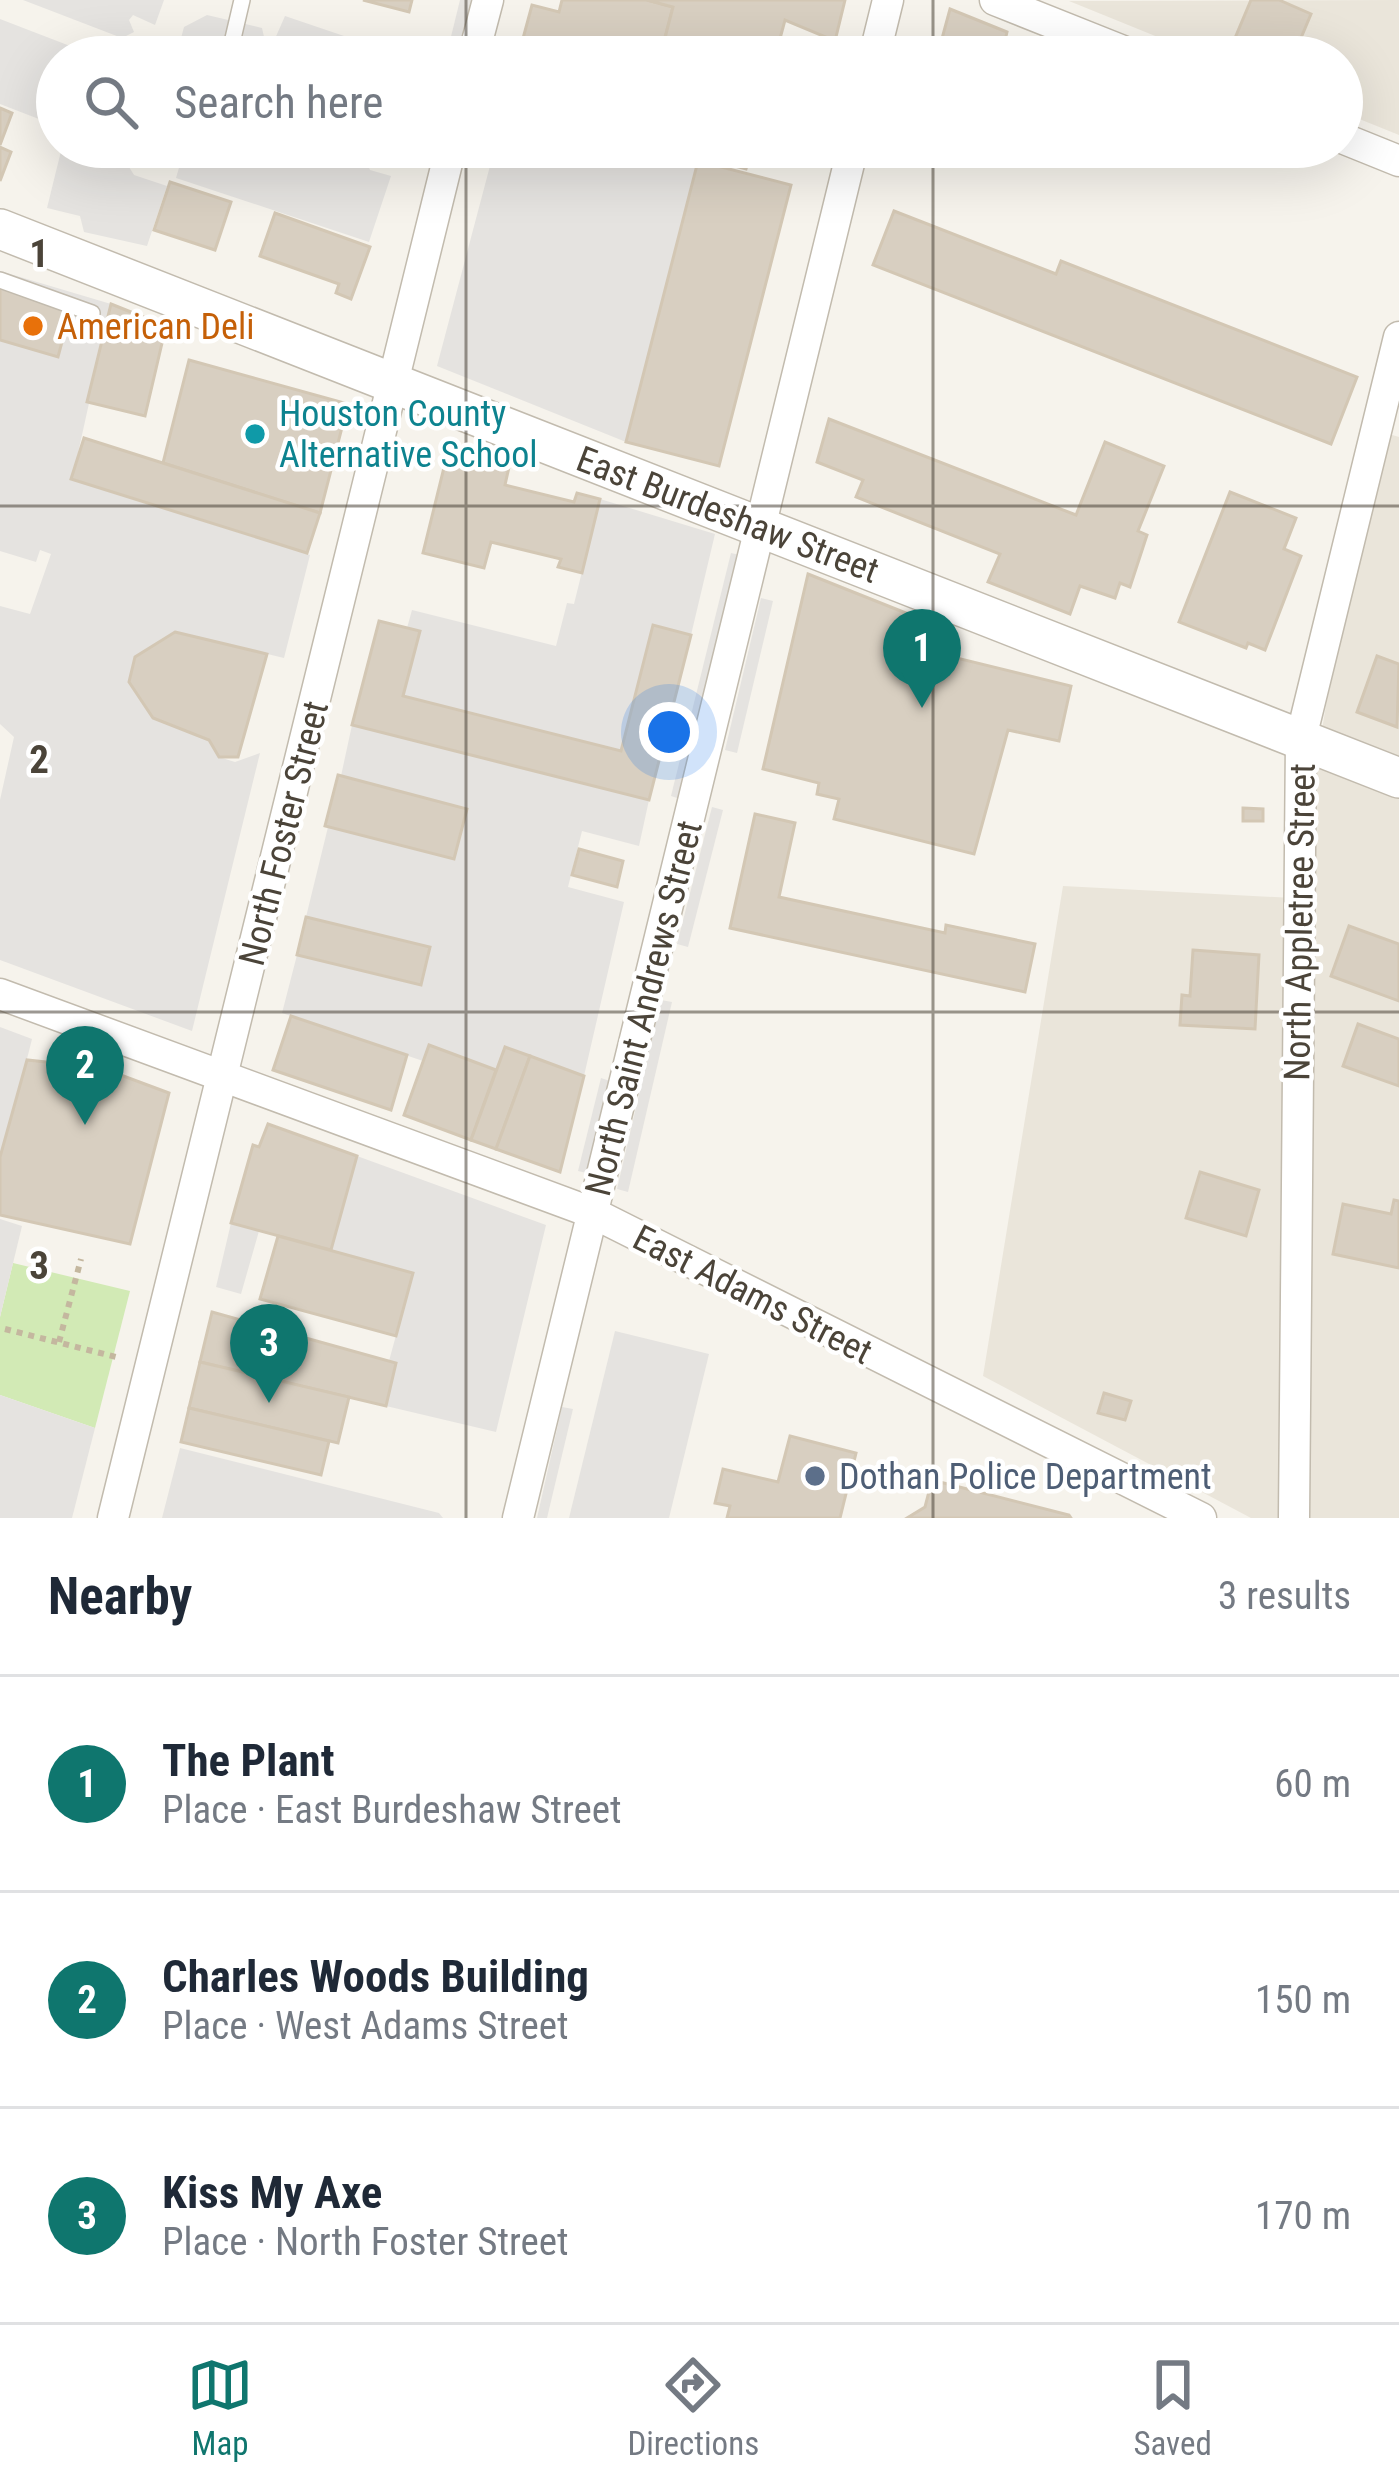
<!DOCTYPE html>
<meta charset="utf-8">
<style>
body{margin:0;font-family:"Roboto Condensed",sans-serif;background:#f6f6f7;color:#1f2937}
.you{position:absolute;left:669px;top:732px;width:42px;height:42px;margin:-30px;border:9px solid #fff;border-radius:50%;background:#1a73e8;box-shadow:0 0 0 18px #1a73e833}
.badge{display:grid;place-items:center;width:78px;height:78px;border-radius:50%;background:#0f766e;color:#fff;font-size:39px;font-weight:700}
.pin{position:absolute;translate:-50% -99px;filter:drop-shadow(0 3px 6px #0008)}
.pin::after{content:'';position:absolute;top:63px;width:42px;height:36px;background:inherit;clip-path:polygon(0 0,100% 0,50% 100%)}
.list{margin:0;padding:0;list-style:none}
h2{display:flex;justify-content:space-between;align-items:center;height:156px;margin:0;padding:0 48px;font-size:51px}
h2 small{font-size:39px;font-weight:400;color:#747a83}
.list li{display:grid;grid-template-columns:78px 1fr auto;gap:36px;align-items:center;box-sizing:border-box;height:216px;padding:0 48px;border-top:3px solid #e0e1e3}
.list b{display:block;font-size:45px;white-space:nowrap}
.list p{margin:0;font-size:39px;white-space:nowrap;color:#747a83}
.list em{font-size:39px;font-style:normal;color:#747a83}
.icon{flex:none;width:66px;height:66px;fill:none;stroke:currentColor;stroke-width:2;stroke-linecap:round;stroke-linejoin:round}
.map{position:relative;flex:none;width:1399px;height:1518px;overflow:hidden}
.search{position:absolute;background:#fff;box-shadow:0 12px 48px #0002;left:36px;right:36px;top:36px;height:132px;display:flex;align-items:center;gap:30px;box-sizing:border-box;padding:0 42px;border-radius:66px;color:#747a83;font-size:45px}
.sheet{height:804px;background:#fff}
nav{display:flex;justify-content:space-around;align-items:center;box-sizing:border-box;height:168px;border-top:3px solid #e0e1e3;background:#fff;font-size:33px;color:#747a83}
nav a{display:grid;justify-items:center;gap:6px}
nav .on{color:#0f766e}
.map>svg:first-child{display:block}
.residential{fill:#eae5da}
.green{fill:#d2eab5}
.parking{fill:#e5e3e0}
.building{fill:#d8cfc1;stroke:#d3c7b4;stroke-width:3}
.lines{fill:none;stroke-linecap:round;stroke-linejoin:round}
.service-casing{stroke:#c2bbae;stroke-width:18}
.minor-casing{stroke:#c2bbae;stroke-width:33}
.tertiary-casing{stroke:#c2bbae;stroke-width:42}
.path{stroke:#c4b79f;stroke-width:6;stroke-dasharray:6 6;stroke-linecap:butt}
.service{stroke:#fff;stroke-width:15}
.minor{stroke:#fff;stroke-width:30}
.tertiary{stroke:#fff;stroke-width:39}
.grid{fill:none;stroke:#4b4439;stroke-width:3;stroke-opacity:0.55}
.food-dot{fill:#e8710a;stroke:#fff;stroke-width:4.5}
.culture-dot{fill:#0f9aa8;stroke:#fff;stroke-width:4.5}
.service-dot{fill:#5c6f8a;stroke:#fff;stroke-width:4.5}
.labels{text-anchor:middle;stroke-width:9;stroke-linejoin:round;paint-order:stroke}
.food-label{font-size:36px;fill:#c56008;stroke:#fff;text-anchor:start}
.culture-label{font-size:36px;fill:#0d838f;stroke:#fff;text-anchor:start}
.street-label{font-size:36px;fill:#4b4439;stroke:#fff}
.service-label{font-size:36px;fill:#4e5e75;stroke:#fff;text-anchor:start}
.grid-label{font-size:39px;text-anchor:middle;font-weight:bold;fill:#4b4439;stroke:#fff;stroke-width:9;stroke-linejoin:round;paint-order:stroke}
</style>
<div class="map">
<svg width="1399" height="1518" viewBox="0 0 1399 1518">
<rect width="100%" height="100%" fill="#f6f3ec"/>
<g class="residential">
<polygon points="1399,0 1399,135 1342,112 1342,57 1207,57 1069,1"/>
<polygon points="1389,434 1399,437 1399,1518 1251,1518 983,1376 1063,886 1311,899 1315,774 1326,705"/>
</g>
<polygon class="green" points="13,1263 130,1291 95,1428 0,1395 0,1317"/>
<g class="parking">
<polygon points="23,0 164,0 155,25 133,15 129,20 134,32 122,38"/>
<polygon points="460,0 473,0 458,57 446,57"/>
<polygon points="207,15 262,28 264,37 274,41 285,16 397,54 176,57 184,27"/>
<polygon points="0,19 96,56 57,57 57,126 0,104"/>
<polygon points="62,147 132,152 129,167 134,175 167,186 147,246 84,232 80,216 47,208"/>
<polygon points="185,147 401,147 373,153 366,160 370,170 391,176 369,242 176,178"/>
<polygon points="495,147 662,147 700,157 626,442 437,366"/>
<polygon points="0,271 111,304 72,480 310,555 284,658 175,632 135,657 129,682 153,718 209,740 219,757 235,762 260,753 192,1031 0,960 0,800 14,737 0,724 0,606 30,614 51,554 40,550 36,562 0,551 0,340 58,356 70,312 0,287"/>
<polygon points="600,499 715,534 691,635 653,626 621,751 403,696 420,632 407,628 412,610 556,646 567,603 574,604"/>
<polygon points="731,553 744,556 683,800 671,796"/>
<polygon points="761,598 773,601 737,753 725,750"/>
<polygon points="352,725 649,800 639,846 582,831 568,887 624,902 584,1076 505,1047 496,1070 430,1045 423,1061 282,1013 297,955 421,984 429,947 306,917 328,827 453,859 466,809 341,776"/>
<polygon points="712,807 723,810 688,947 677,944"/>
<polygon points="661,1000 672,1002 628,1192 617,1189"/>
<polygon points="0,1027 32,1039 2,1158 0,1157"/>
<polygon points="601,1078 613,1082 591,1174 578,1171"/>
<polygon points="357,1156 546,1225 496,1432 386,1406 396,1364 389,1361 413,1273 331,1250"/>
<polygon points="0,1219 22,1226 0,1317"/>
<polygon points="231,1223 259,1231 241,1294 216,1287"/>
<polygon points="615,1331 709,1354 669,1518 569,1518"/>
<polygon points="0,1395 95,1428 72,1518 0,1518"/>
<polygon points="562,1407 573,1409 547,1518 537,1518"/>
<polygon points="180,1448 439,1513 443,1518 162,1518"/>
</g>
<g class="building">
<polygon points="363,0 412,0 409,12"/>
<polygon points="562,0 647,0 673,7 660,57 518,57 532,5 559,12"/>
<polygon points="647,0 845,0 835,41 785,20 775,57 660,57 673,7"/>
<polygon points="1251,0 1279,0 1311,14 1293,57 1247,57 1230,50"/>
<polygon points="950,9 1007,32 1001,57 937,57"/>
<polygon points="0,108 12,113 0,145"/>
<polygon points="0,147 11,152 0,181"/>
<polygon points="662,147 752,147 746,169"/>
<polygon points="698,161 791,185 719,466 626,442"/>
<polygon points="170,182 231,202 215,250 154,230"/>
<polygon points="894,211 1056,274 1061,261 1357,377 1331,444 873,265"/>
<polygon points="275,213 370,247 351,299 336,293 339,284 260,256"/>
<polygon points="0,287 70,312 58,357 0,340"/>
<polygon points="111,304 166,326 145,416 87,402"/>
<polygon points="189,360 348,404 320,513 163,463"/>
<polygon points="829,419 1076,515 1105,442 1164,466 1138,531 1147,535 1130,587 1120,583 1115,598 1080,586 1070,614 988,582 1000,554 856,497 863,480 817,462"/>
<polygon points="84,438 320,513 307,553 71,479"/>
<polygon points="450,443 511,458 505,485 574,502 577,493 600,499 582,573 558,567 561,559 491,542 484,568 423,553"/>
<polygon points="1230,492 1296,518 1284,549 1301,556 1265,650 1248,643 1246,648 1179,622"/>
<polygon points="808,574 941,627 936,653 1071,686 1059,741 1008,730 974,854 834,819 839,799 817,794 819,783 763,769"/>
<polygon points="379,621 420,631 403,696 621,751 653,625 691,635 649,800 352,725"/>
<polygon points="175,632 267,654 238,757 219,757 209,740 153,718 129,682 135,657"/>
<polygon points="1377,656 1399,664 1397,727 1357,712"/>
<polygon points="338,775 467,809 454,859 325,826"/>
<polygon points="1243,808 1263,809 1263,821 1243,821"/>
<polygon points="755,814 795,823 779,897 945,933 946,925 1035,944 1025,992 730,928"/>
<polygon points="579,849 623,861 617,887 572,875"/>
<polygon points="306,917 430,947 421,985 297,955"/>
<polygon points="1349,926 1399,944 1399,1001 1331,976"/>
<polygon points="1193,950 1259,955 1255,1029 1180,1025 1182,995 1190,996"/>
<polygon points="291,1016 407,1055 391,1110 273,1070"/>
<polygon points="1358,1024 1399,1039 1399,1086 1343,1066"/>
<polygon points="429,1045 496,1070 471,1140 404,1115"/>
<polygon points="505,1047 530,1056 496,1149 471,1140"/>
<polygon points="67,1055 169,1093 130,1244 0,1215 0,1157 27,1060 64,1064"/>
<polygon points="530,1056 584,1076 560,1172 496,1149"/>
<polygon points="268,1124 357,1156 331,1250 231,1223 253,1145 259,1147"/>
<polygon points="1200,1172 1259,1190 1246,1236 1186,1218"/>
<polygon points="1394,1200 1399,1201 1399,1268 1333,1254 1343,1204 1391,1214"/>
<polygon points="278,1236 413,1273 396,1336 260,1299"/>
<polygon points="212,1312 396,1363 386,1406 200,1362"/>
<polygon points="200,1362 349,1397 338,1443 189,1408"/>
<polygon points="1104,1393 1131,1401 1125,1420 1098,1413"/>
<polygon points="189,1408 329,1441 321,1475 181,1442"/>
<polygon points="790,1436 856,1453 840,1518 727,1518 730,1506 715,1503 723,1469 778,1482"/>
<polygon points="932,1480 1069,1515 1071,1518 907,1518 925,1507"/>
</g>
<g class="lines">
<defs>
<g id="service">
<polyline points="231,47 242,0"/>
<polyline points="0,280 92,313"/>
</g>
<g id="minor">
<polyline points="995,0 1138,57"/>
<polyline points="473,57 488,0"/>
<polyline points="874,57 888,0"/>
<polyline points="1342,138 1399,161"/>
<polyline points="0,994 593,1213 1201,1518"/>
<polyline points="113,1518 451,147"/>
<polyline points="518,1518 853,147"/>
<polyline points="1294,1518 1301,738 1399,337"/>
</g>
<polyline id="tertiary" points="0,229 1399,778"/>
</defs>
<use href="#service" class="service-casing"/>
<use href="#minor" class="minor-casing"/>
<use href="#tertiary" class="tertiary-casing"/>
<g class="path">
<polyline points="5,1329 120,1358"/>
<polyline points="59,1342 81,1259"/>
</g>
<use href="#service" class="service"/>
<use href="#minor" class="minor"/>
<use href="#tertiary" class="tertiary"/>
</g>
<path class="grid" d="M 466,0 L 466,57M 933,0 L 933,57M 466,147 L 466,1518M 933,147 L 933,1518M 0,506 L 1399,506M 0,1012 L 1399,1012"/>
<circle class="food-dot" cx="33" cy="326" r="12"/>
<circle class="culture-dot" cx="255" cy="434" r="12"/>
<circle class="service-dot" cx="815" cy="1476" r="12"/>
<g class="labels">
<g class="food-label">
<text x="57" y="339">American Deli</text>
</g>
<g class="culture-label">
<text x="279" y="426">Houston County<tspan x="279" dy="41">Alternative School</tspan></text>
</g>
<g class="street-label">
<text transform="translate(728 514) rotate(21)" y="13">East Burdeshaw Street</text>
<text transform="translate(283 833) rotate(-76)" y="13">North Foster Street</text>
<text transform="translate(1299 922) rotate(-89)" y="13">North Appletree Street</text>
<text transform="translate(643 1008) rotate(-76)" y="13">North Saint Andrews Street</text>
<text transform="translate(753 1294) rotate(27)" y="13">East Adams Street</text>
</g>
<g class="service-label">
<text x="839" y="1489">Dothan Police Department</text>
</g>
</g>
<g class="grid-label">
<text x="39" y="267">1</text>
<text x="39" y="773">2</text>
<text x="39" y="1279">3</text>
</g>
</svg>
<div class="you"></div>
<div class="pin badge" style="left:922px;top:708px">1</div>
<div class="pin badge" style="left:85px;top:1125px">2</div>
<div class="pin badge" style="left:269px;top:1403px">3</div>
<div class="search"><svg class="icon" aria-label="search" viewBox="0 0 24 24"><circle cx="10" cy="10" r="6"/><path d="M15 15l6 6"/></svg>Search here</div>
</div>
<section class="sheet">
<h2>Nearby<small>3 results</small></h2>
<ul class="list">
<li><span class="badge">1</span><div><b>The Plant</b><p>Place · East Burdeshaw Street</p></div><em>60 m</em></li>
<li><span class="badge">2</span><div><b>Charles Woods Building</b><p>Place · West Adams Street</p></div><em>150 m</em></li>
<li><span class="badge">3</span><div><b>Kiss My Axe</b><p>Place · North Foster Street</p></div><em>170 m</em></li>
</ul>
</section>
<nav>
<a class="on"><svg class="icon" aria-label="map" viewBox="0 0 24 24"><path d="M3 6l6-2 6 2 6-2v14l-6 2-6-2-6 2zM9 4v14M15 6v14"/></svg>Map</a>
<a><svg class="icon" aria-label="directions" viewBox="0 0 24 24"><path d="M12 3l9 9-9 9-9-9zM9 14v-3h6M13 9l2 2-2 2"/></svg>Directions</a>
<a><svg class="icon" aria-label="saved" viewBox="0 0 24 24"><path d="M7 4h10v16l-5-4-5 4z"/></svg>Saved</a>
</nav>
